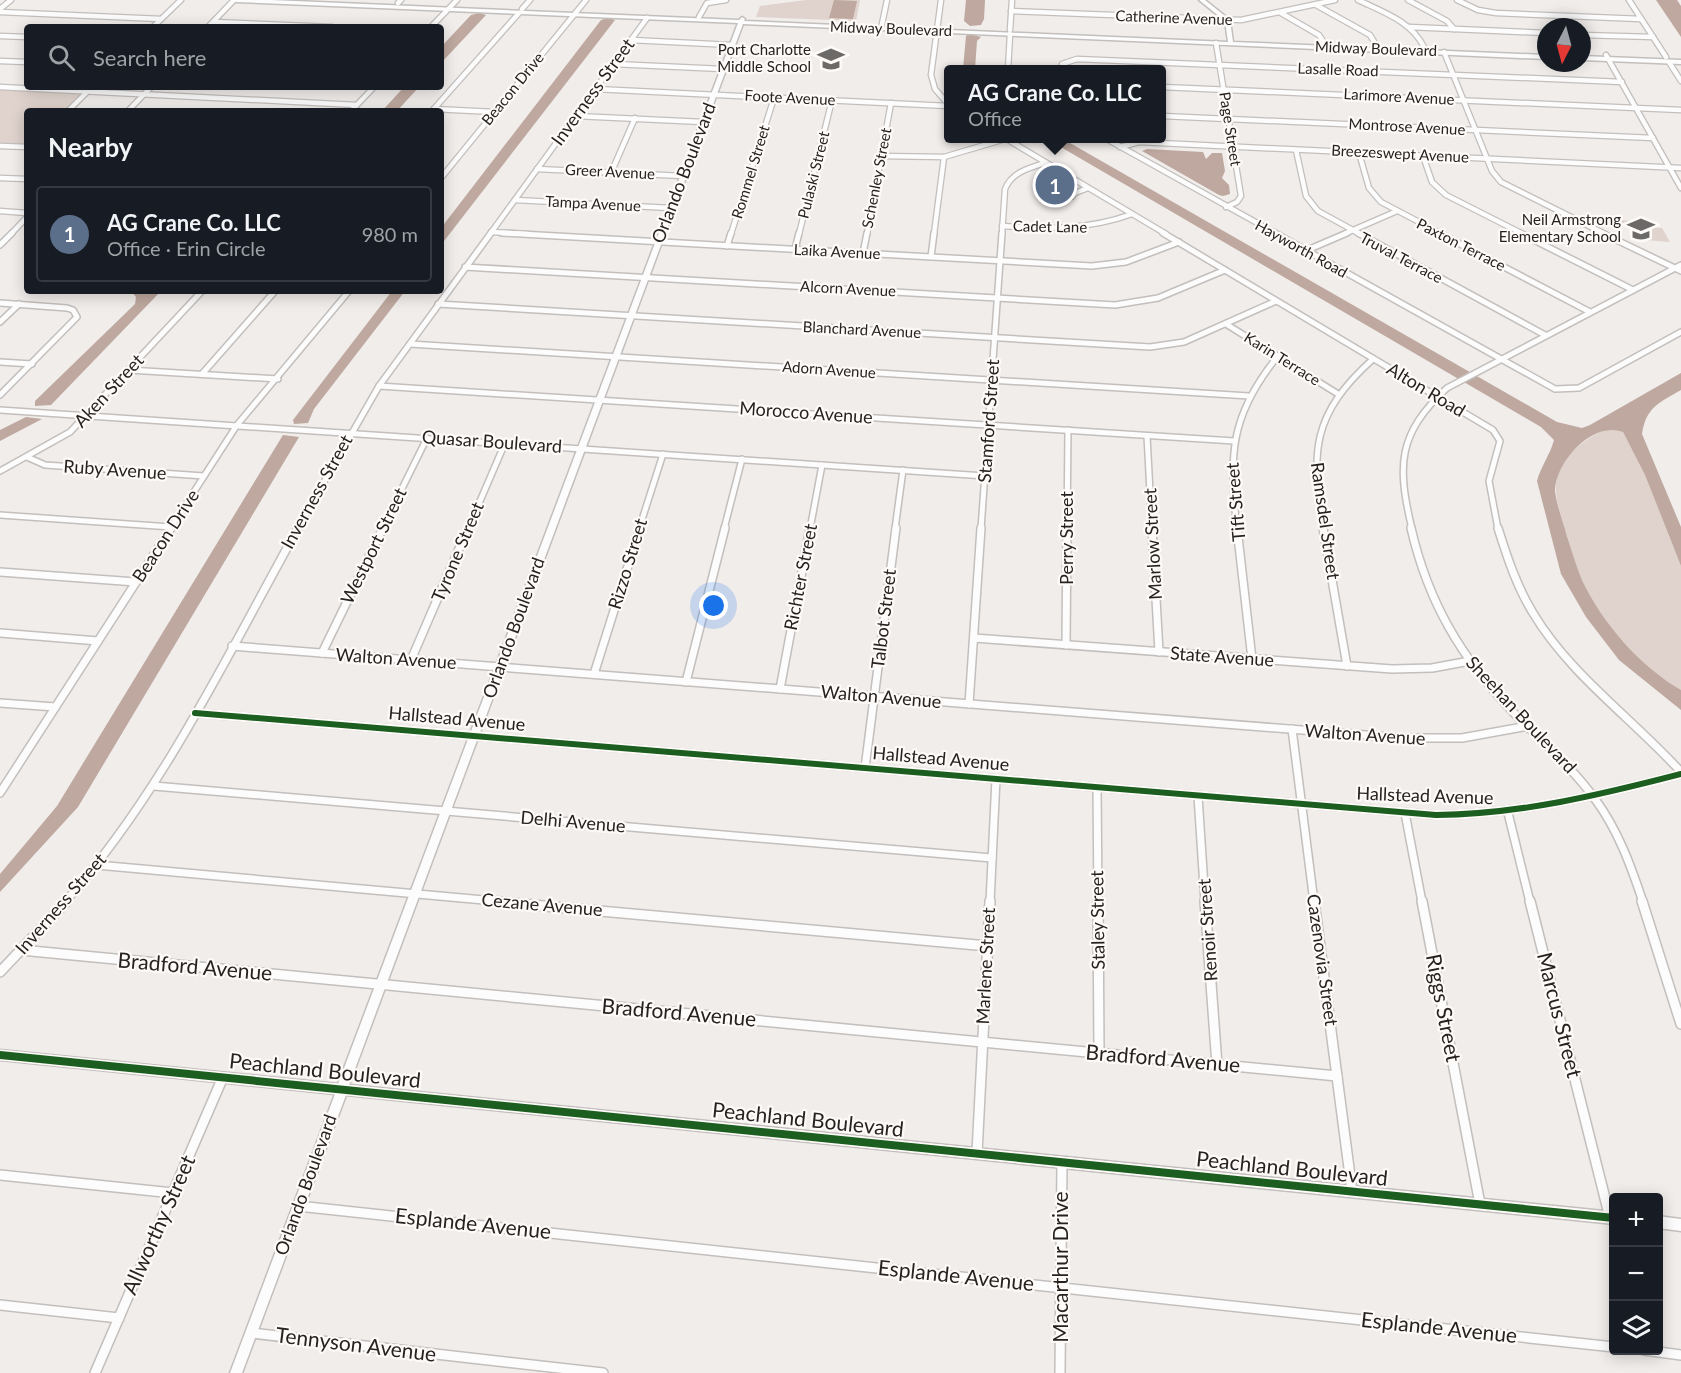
<!DOCTYPE html>
<meta charset="utf-8">
<style>
body{margin:0;font-family:Lato,sans-serif;background:#242831;color:#f1f3f6}
.controls{position:absolute;right:18px;bottom:18px;display:grid;overflow:hidden;border-radius:6px;box-shadow:0 3px 15px #0003}
.controls button{width:54px;height:54px;display:grid;place-items:center;padding:0;border:0;border-bottom:2px solid #363941;background:#171b24;color:#f1f3f6;font:30px sans-serif}
.compass{position:absolute;left:1537px;top:18px;width:54px;height:54px;border-radius:50%;background:#171b24;box-shadow:0 3px 15px #0003;rotate:186deg}
.you{position:absolute;left:714px;top:606px;width:21px;height:21px;margin:-15px;border:4px solid #fff;border-radius:50%;background:#1a73e8;box-shadow:0 0 0 9px #1a73e833}
.badge{display:grid;place-items:center;width:39px;height:39px;border-radius:50%;background:#0b8043;color:#fff;font-size:20px;font-weight:700}
.pin{position:absolute;translate:-50% -50%;border:3px solid #fff;box-shadow:0 2px 6px #0006}
.popup{position:absolute;left:944px;top:65px;width:222px;height:78px;box-sizing:border-box;display:grid;place-content:center;border-radius:6px;background:#171b24;filter:drop-shadow(0 2px 4px #0005);font-size:20px;white-space:nowrap;color:#9ea1a6}
.popup b{font-size:22px;color:#f1f3f6}
.popup::after{content:'';position:absolute;left:50%;top:100%;margin-left:-12px;border:12px solid transparent;border-top-color:#171b24}
.list{margin:0;padding:0;list-style:none}
h2{display:flex;justify-content:space-between;align-items:center;height:78px;margin:0;padding:0 24px;font-size:26px}
h2 small{font-size:20px;font-weight:400;color:#9ea1a6}
.list li{display:grid;grid-template-columns:39px 1fr auto;gap:18px;align-items:center;box-sizing:border-box;height:96px;margin:0 12px 12px;padding:0 12px;border:2px solid #363941;border-radius:6px}
.list b{display:block;font-size:22px;white-space:nowrap}
.list p{margin:0;font-size:20px;white-space:nowrap;color:#9ea1a6}
.list em{font-size:20px;font-style:normal;color:#9ea1a6}
.icon{flex:none;width:33px;height:33px;fill:none;stroke:currentColor;stroke-width:2;stroke-linecap:round;stroke-linejoin:round}
.map{position:relative;flex:none;width:1681px;height:1373px;overflow:hidden}
.search{position:absolute;background:#171b24;box-shadow:0 3px 15px #0003;left:24px;top:24px;width:420px;height:66px;display:flex;align-items:center;gap:15px;box-sizing:border-box;padding:0 21px;border-radius:6px;color:#9ea1a6;font-size:22px}
.panel{position:absolute;background:#171b24;box-shadow:0 3px 15px #0003;left:24px;top:108px;width:420px;height:186px;border-radius:6px}
.map>svg:first-child{display:block}
.green{fill:#e0d3cd}
.water{fill:#bea89f}
.lines{fill:none;stroke-linecap:round;stroke-linejoin:round}
.minor-far3-casing{stroke:#c2bfbd;stroke-width:7}
.minor-far2-casing{stroke:#c2bfbd;stroke-width:8}
.minor-far1-casing{stroke:#c2bfbd;stroke-width:10}
.minor-casing{stroke:#c2bfbd;stroke-width:12}
.tertiary-casing{stroke:#c2bfbd;stroke-width:3}
.minor-far3{stroke:#fdfcfc;stroke-width:4.5}
.minor-far2{stroke:#fdfcfc;stroke-width:5}
.minor-far1{stroke:#fdfcfc;stroke-width:7}
.minor{stroke:#fdfcfc;stroke-width:9}
.tertiary{fill:#fdfcfc;fill-rule:evenodd}
.cycleway-far1-casing{stroke:#fefaf8;stroke-width:10}
.cycleway-casing{stroke:#fefaf8;stroke-width:11}
.cycleway-far1{stroke:#1b5e20;stroke-width:6}
.cycleway{stroke:#1b5e20;stroke-width:8}
.labels{text-anchor:middle;stroke-width:4.5;stroke-linejoin:round;paint-order:stroke}
.far-street-label{font-size:15px;fill:#252322;stroke:#fefaf8}
.far-poi-label{font-size:15px;fill:#252322;stroke:#fefaf8;text-anchor:end}
.street-label{font-size:18px;fill:#252322;stroke:#fefaf8}
.near-street-label{font-size:21px;fill:#252322;stroke:#fefaf8}
</style>
<div class="map">
<svg width="1681" height="1373" viewBox="0 0 1681 1373">
<rect width="100%" height="100%" fill="#f1edeb"/>
<g class="green">
<polygon points="806,0 860,0 856,21 756,17 760,6"/>
<polygon points="0,89 82,94 64,111 27,111 27,145 0,144"/>
<polygon points="1618,220 1647,222 1650,227 1662,228 1670,242 1645,240 1637,227 1621,226"/>
<path d="M 1613,428 L 1623,432 L 1645,475 L 1681,566 L 1681,690 C 1641,666 1603,625 1583,582 C 1576,567 1572,551 1567,535 C 1556,500 1545,475 1577,447 C 1587,439 1601,430 1613,428 Z"/>
</g>
<g class="water">
<polygon points="834,0 857,1 853,19 829,18"/>
<polygon points="966,0 985,0 984,19 981,25 970,26 964,21"/>
<polygon points="1656,0 1677,0 1681,6 1681,37"/>
<polygon points="479,13 486,15 441,63 441,47 471,15"/>
<polygon points="609,18 615,20 441,245 441,228 601,20"/>
<polygon points="969,34 981,37 977,41 975,69 963,69 966,36"/>
<polygon points="404,87 419,87 397,111 382,111"/>
<path d="M 1047,139 L 1063,139 L 1557,422 L 1582,428 L 1590,425 L 1681,373 L 1681,390 C 1659,403 1646,407 1642,434 L 1681,527 L 1681,566 L 1645,475 L 1623,432 C 1593,420 1555,462 1555,491 C 1557,507 1563,521 1567,536 C 1572,551 1576,566 1582,580 C 1602,623 1640,666 1681,690 L 1681,710 L 1619,660 L 1586,617 L 1561,574 L 1537,481 C 1541,466 1550,455 1554,440 L 1541,427 Z"/>
<polygon points="1147,149 1203,152 1206,159 1212,153 1222,153 1225,171 1222,178 1229,185 1230,194 1223,196 1219,195 1142,151"/>
<polygon points="131,291 161,291 51,405 35,406 35,401 135,304 136,297"/>
<polygon points="392,291 405,291 314,409 308,423 294,424 293,420"/>
<polygon points="26,417 42,419 0,441 0,430"/>
<polygon points="283,435 299,437 78,807 0,892 0,874 57,806"/>
</g>
<g class="lines">
<defs>
<g id="minor-far3">
<polyline points="941,0 931,75 935,89 948,104"/>
<path d="M 1358,0 C 1383,12 1411,21 1424,47"/>
<polyline points="1408,0 1447,21 1454,29"/>
<polyline points="1457,0 1478,10 1496,13 1641,19"/>
<polyline points="1629,0 1666,57"/>
<polyline points="398,3 401,0"/>
<polyline points="1316,5 1370,35 1376,45"/>
<polyline points="0,9 11,0"/>
<polyline points="522,9 530,0"/>
<polyline points="1011,11 1241,20 1335,0"/>
<polyline points="0,12 161,19"/>
<polyline points="1281,13 1319,35 1324,43"/>
<polyline points="699,17 707,3 726,0"/>
<polyline points="214,22 332,27"/>
<polyline points="882,24 887,0"/>
<polyline points="153,27 181,0"/>
<polyline points="208,27 234,0"/>
<polyline points="431,27 457,0"/>
<polyline points="1409,27 1546,33"/>
<polyline points="1010,30 1012,0"/>
<polyline points="1582,35 1653,37"/>
<polyline points="0,36 27,37"/>
<polyline points="631,40 732,45"/>
<polyline points="1216,43 1241,196 1237,202 1226,207"/>
<polyline points="1444,52 1492,171 1501,182 1605,234"/>
<polyline points="1606,55 1681,188"/>
<polyline points="0,61 27,62"/>
<polyline points="1669,62 1681,81"/>
<polyline points="613,64 723,69"/>
<polyline points="1008,70 1010,34"/>
<polyline points="1062,70 1062,64 1077,59 1622,82"/>
<polyline points="0,87 357,105"/>
<polyline points="1162,87 1681,110"/>
<polyline points="595,89 948,106"/>
<polyline points="434,109 495,112"/>
<polyline points="68,111 92,87"/>
<polyline points="128,111 151,87"/>
<polyline points="351,111 374,87"/>
<polyline points="432,111 519,13"/>
<polyline points="576,116 703,122"/>
<polyline points="1162,116 1653,138"/>
<polyline points="1005,138 1166,234"/>
<polyline points="1105,138 1277,234"/>
<polyline points="0,146 27,147"/>
<polyline points="1120,147 1139,142 1681,168"/>
<polyline points="1296,150 1306,196 1318,211 1360,234"/>
<polyline points="1359,153 1369,188 1381,202 1442,234"/>
<polyline points="881,156 944,157 1005,139"/>
<polyline points="1423,156 1432,182 1446,195 1523,234"/>
<polyline points="537,169 683,176"/>
<polyline points="611,173 635,118"/>
<polyline points="0,178 27,179"/>
<polyline points="441,178 586,0"/>
<polygon points="1068,192 1075,193 1072,197 1064,195"/>
<polyline points="1075,193 1088,188"/>
<polyline points="515,200 671,208"/>
<polyline points="0,211 27,213"/>
<path d="M 1002,226 C 1048,229 1088,230 1132,214"/>
<polyline points="491,232 528,234"/>
<polyline points="11,234 27,217"/>
<polyline points="490,234 647,18"/>
<polyline points="731,234 774,98"/>
<polyline points="799,234 832,100"/>
<polyline points="867,234 891,103"/>
<polyline points="934,234 944,157"/>
<path d="M 1002,234 L 1005,189 C 1012,172 1029,168 1045,163"/>
<polyline points="1344,234 1397,211"/>
</g>
<g id="minor-far2">
<polyline points="502,233 1092,266 1126,262 1179,242"/>
<polyline points="1163,233 1493,430 1500,441 1489,481 1498,529"/>
<polyline points="1275,233 1555,389 1579,388 1681,332"/>
<polyline points="1358,233 1545,335"/>
<polyline points="1439,233 1590,312"/>
<polyline points="1520,233 1633,290"/>
<polyline points="1602,233 1681,271"/>
<polyline points="0,245 12,233"/>
<polyline points="727,246 731,233"/>
<polyline points="795,249 799,233"/>
<polyline points="1305,251 1347,233"/>
<polyline points="863,253 867,233"/>
<polyline points="931,257 934,233"/>
<polyline points="465,267 1115,305 1158,298 1225,270"/>
<polyline points="0,303 67,308 73,310 77,317 0,395"/>
<polyline points="438,304 1150,347 1184,342 1276,301"/>
<polyline points="0,322 19,304"/>
<polyline points="1226,324 1338,394"/>
<polyline points="410,344 1249,396"/>
<polyline points="0,362 32,364"/>
<polyline points="129,370 278,379"/>
<polyline points="202,374 275,291"/>
<polyline points="379,386 1234,441"/>
<polyline points="0,410 985,476"/>
<polyline points="1147,436 1152,529"/>
<polyline points="27,457 45,465 204,476"/>
<polyline points="0,471 70,432 202,291"/>
<polyline points="0,515 171,527"/>
<polyline points="170,529 237,425 349,291"/>
<polyline points="297,529 379,386 491,233"/>
<polyline points="382,529 427,438"/>
<polyline points="468,529 505,443"/>
<polyline points="639,529 663,454"/>
<polyline points="724,529 742,459"/>
<polyline points="810,529 822,465"/>
<polyline points="895,529 903,470"/>
<polyline points="981,529 1002,233"/>
<polyline points="1067,529 1068,430"/>
<path d="M 1237,529 C 1229,456 1229,416 1278,356"/>
<path d="M 1324,529 C 1310,451 1312,414 1373,359"/>
<path d="M 1412,529 C 1397,466 1397,434 1447,388 L 1681,265"/>
</g>
<g id="minor-far1">
<polyline points="1152,528 1159,652"/>
<polyline points="1237,528 1252,659"/>
<polyline points="1323,528 1347,666"/>
<path d="M 1411,528 C 1428,602 1461,658 1514,713 C 1541,741 1572,767 1595,799 C 1618,830 1631,866 1643,902"/>
<path d="M 1498,528 C 1507,557 1517,587 1533,613 C 1570,675 1633,719 1681,772"/>
<polyline points="0,572 136,582"/>
<polyline points="0,633 98,641"/>
<polyline points="974,638 1392,669 1432,668 1470,661"/>
<polyline points="1066,645 1067,528"/>
<polyline points="232,646 1404,738 1462,738 1528,726"/>
<polyline points="322,653 383,528"/>
<polyline points="411,660 468,528"/>
<polyline points="594,674 640,528"/>
<polyline points="686,682 725,528"/>
<polyline points="780,689 810,528"/>
<polyline points="0,703 55,707"/>
<polyline points="969,704 981,528"/>
<path d="M 195,713 L 1436,815 C 1521,814 1600,795 1681,774"/>
<polyline points="1292,729 1314,902"/>
<polyline points="865,768 896,528"/>
<polyline points="154,786 992,858"/>
<polyline points="1097,787 1098,902"/>
<polyline points="0,793 171,528"/>
<polyline points="1198,796 1205,902"/>
<polyline points="1405,813 1422,902"/>
<polyline points="1508,813 1530,902"/>
<polyline points="97,865 506,902"/>
<path d="M 65,902 C 163,791 227,656 298,528"/>
<polyline points="990,902 996,779"/>
</g>
<g id="minor">
<polyline points="489,901 988,946"/>
<polyline points="1098,901 1099,1053"/>
<polyline points="1205,901 1217,1065"/>
<polyline points="1314,901 1352,1191"/>
<polyline points="1422,901 1480,1204"/>
<polyline points="1530,901 1610,1218"/>
<polyline points="1642,901 1681,1024"/>
<polyline points="21,950 1337,1076"/>
<polyline points="0,972 67,901"/>
<polyline points="977,1153 990,901"/>
<polyline points="0,1175 173,1193"/>
<polyline points="298,1206 1614,1347"/>
<polyline points="0,1305 119,1318"/>
<polyline points="251,1333 603,1373"/>
<polyline points="1644,1350 1681,1355"/>
<polyline points="95,1373 223,1077"/>
<polyline points="1060,1373 1062,1162"/>
</g>
<g id="tertiary">
<polygon points="233,0 271,0 739,20 742,17 745,19 744,21 1228,42 1225,21 1199,0 1205,0 1230,20 1233,42 1546,55 1546,59 743,24 349,1085 1614,1212 1614,1224 346,1095 242,1373 230,1373 335,1094 0,1060 0,1050 338,1084 738,23 236,2"/>
<polygon points="1582,56 1681,60 1681,64 1582,60"/>
<polygon points="1658,1216 1681,1219 1681,1231 1658,1228"/>
</g>
</defs>
<use href="#minor-far3" class="minor-far3-casing"/>
<use href="#minor-far2" class="minor-far2-casing"/>
<use href="#minor-far1" class="minor-far1-casing"/>
<use href="#minor" class="minor-casing"/>
<use href="#tertiary" class="tertiary-casing"/>
<use href="#minor-far3" class="minor-far3"/>
<use href="#minor-far2" class="minor-far2"/>
<use href="#minor-far1" class="minor-far1"/>
<use href="#minor" class="minor"/>
<use href="#tertiary" class="tertiary"/>
<defs>
<path id="cycleway-far1" d="M 195,713 L 1436,815 C 1521,814 1600,795 1681,774"/>
<polyline id="cycleway" points="0,1055 1614,1218"/>
</defs>
<use href="#cycleway-far1" class="cycleway-far1-casing"/>
<use href="#cycleway" class="cycleway-casing"/>
<use href="#cycleway-far1" class="cycleway-far1"/>
<use href="#cycleway" class="cycleway"/>
</g>
<defs>
<symbol id="school-bare" viewBox="-9 -9 18 18"><path d="M0-5L7-2L0 1L-7-2ZM-4 1L0 2.5L4 1V4Q0 6-4 4Z" fill="#6c6a68" stroke="#fefaf8" stroke-width="2.5" paint-order="stroke"/></symbol>
</defs>
<g fill-rule="evenodd">
<use href="#school-bare" x="812" y="40" width="38" height="38"/>
<use href="#school-bare" x="1622" y="210" width="38" height="38"/>
</g>
<g class="labels">
<g class="far-street-label">
<text transform="translate(1174 18) rotate(2)" y="5">Catherine Avenue</text>
<text transform="translate(891 29) rotate(2)" y="5">Midway Boulevard</text>
<text transform="translate(1376 49) rotate(2)" y="5">Midway Boulevard</text>
<text transform="translate(1338 70) rotate(2)" y="5">Lasalle Road</text>
<text transform="translate(513 89) rotate(-51)" y="5">Beacon Drive</text>
<text transform="translate(1399 97) rotate(3)" y="5">Larimore Avenue</text>
<text transform="translate(790 98) rotate(3)" y="5">Foote Avenue</text>
<text transform="translate(1407 127) rotate(3)" y="5">Montrose Avenue</text>
<text transform="translate(1230 129) rotate(81)" y="5">Page Street</text>
<text transform="translate(1400 154) rotate(3)" y="5">Breezeswept Avenue</text>
<text transform="translate(610 172) rotate(3)" y="5">Greer Avenue</text>
<text transform="translate(751 172) rotate(-73)" y="5">Rommel Street</text>
<text transform="translate(814 175) rotate(-76)" y="5">Pulaski Street</text>
<text transform="translate(877 178) rotate(-79)" y="5">Schenley Street</text>
<text transform="translate(593 204) rotate(3)" y="5">Tampa Avenue</text>
<text transform="translate(1050 227) rotate(1)" y="5">Cadet Lane</text>
<text transform="translate(1461 245) rotate(27)" y="5">Paxton Terrace</text>
<text transform="translate(1301 249) rotate(29)" y="5">Hayworth Road</text>
<text transform="translate(837 252) rotate(3)" y="5">Laika Avenue</text>
<text transform="translate(1401 258) rotate(28)" y="5">Truval Terrace</text>
<text transform="translate(848 289) rotate(3)" y="5">Alcorn Avenue</text>
<text transform="translate(862 330) rotate(3)" y="5">Blanchard Avenue</text>
<text transform="translate(1282 359) rotate(32)" y="5">Karin Terrace</text>
<text transform="translate(829 370) rotate(4)" y="5">Adorn Avenue</text>
</g>
<g class="far-poi-label">
<text x="811" y="55">Port Charlotte<tspan x="811" dy="17">Middle School</tspan></text>
<text x="1621" y="225">Neil Armstrong<tspan x="1621" dy="17">Elementary School</tspan></text>
</g>
<g class="street-label">
<text transform="translate(593 92) rotate(-54)" y="6">Inverness Street</text>
<text transform="translate(684 173) rotate(-69)" y="6">Orlando Boulevard</text>
<text transform="translate(1426 390) rotate(31)" y="6">Alton Road</text>
<text transform="translate(109 391) rotate(-47)" y="6">Aken Street</text>
<text transform="translate(806 413) rotate(4)" y="6">Morocco Avenue</text>
<text transform="translate(989 421) rotate(-86)" y="6">Stamford Street</text>
<text transform="translate(492 442) rotate(4)" y="6">Quasar Boulevard</text>
<text transform="translate(115 470) rotate(4)" y="6">Ruby Avenue</text>
<text transform="translate(317 492) rotate(-61)" y="6">Inverness Street</text>
<text transform="translate(1236 502) rotate(-95)" y="6">Tift Street</text>
<text transform="translate(1325 521) rotate(82)" y="6">Ramsdel Street</text>
<text transform="translate(166 536) rotate(-57)" y="6">Beacon Drive</text>
<text transform="translate(1067 538) rotate(-90)" y="6">Perry Street</text>
<text transform="translate(1153 544) rotate(-93)" y="6">Marlow Street</text>
<text transform="translate(374 546) rotate(-64)" y="6">Westport Street</text>
<text transform="translate(458 552) rotate(-67)" y="6">Tyrone Street</text>
<text transform="translate(628 564) rotate(-73)" y="6">Rizzo Street</text>
<text transform="translate(801 577) rotate(-79)" y="6">Richter Street</text>
<text transform="translate(884 619) rotate(-83)" y="6">Talbot Street</text>
<text transform="translate(514 628) rotate(-70)" y="6">Orlando Boulevard</text>
<text transform="translate(1222 657) rotate(4)" y="6">State Avenue</text>
<text transform="translate(396 659) rotate(4)" y="6">Walton Avenue</text>
<text transform="translate(881 697) rotate(5)" y="6">Walton Avenue</text>
<text transform="translate(1521 715) rotate(47)" y="6">Sheehan Boulevard</text>
<text transform="translate(457 719) rotate(5)" y="6">Hallstead Avenue</text>
<text transform="translate(1365 735) rotate(4)" y="6">Walton Avenue</text>
<text transform="translate(941 759) rotate(5)" y="6">Hallstead Avenue</text>
<text transform="translate(1425 796) rotate(2)" y="6">Hallstead Avenue</text>
<text transform="translate(573 822) rotate(5)" y="6">Delhi Avenue</text>
<text transform="translate(61 904) rotate(-49)" y="6">Inverness Street</text>
<text transform="translate(542 905) rotate(5)" y="6">Cezane Avenue</text>
<text transform="translate(1098 920) rotate(-91)" y="6">Staley Street</text>
<text transform="translate(1208 930) rotate(-94)" y="6">Renoir Street</text>
<text transform="translate(1322 960) rotate(82)" y="6">Cazenovia Street</text>
<text transform="translate(986 966) rotate(-87)" y="6">Marlene Street</text>
<text transform="translate(306 1185) rotate(-70)" y="6">Orlando Boulevard</text>
</g>
<g class="near-street-label">
<text transform="translate(195 967) rotate(5)" y="7">Bradford Avenue</text>
<text transform="translate(1443 1008) rotate(79)" y="7">Riggs Street</text>
<text transform="translate(679 1013) rotate(5)" y="7">Bradford Avenue</text>
<text transform="translate(1559 1015) rotate(76)" y="7">Marcus Street</text>
<text transform="translate(1163 1059) rotate(5)" y="7">Bradford Avenue</text>
<text transform="translate(325 1071) rotate(6)" y="7">Peachland Boulevard</text>
<text transform="translate(808 1120) rotate(6)" y="7">Peachland Boulevard</text>
<text transform="translate(1292 1169) rotate(6)" y="7">Peachland Boulevard</text>
<text transform="translate(473 1224) rotate(6)" y="7">Esplande Avenue</text>
<text transform="translate(159 1225) rotate(-66)" y="7">Allworthy Street</text>
<text transform="translate(1061 1267) rotate(-90)" y="7">Macarthur Drive</text>
<text transform="translate(956 1276) rotate(6)" y="7">Esplande Avenue</text>
<text transform="translate(1439 1328) rotate(6)" y="7">Esplande Avenue</text>
<text transform="translate(356 1345) rotate(7)" y="7">Tennyson Avenue</text>
</g>
</g>
</svg>
<div class="controls">
<button>+</button>
<button>−</button>
<button><svg class="icon" aria-label="layers" viewBox="0 0 24 24"><path d="M12 4l9 5-9 5-9-5zM3 14l9 5 9-5"/></svg></button>
</div>
<svg class="compass" viewBox="-18 -18 36 36"><path d="M0-13l5 13h-10z" fill="#e53935"/><path d="M0 13l5-13h-10z" fill="#9ea1a6"/></svg>
<div class="you"></div>
<div class="pin badge" style="left:1055px;top:185px;background:#5c6f8a">1</div>
<div class="popup"><b>AG Crane Co. LLC</b>Office</div>
<div class="search"><svg class="icon" aria-label="search" viewBox="0 0 24 24"><circle cx="10" cy="10" r="6"/><path d="M15 15l6 6"/></svg>Search here</div>
<section class="panel">
<h2>Nearby<small></small></h2>
<ul class="list">
<li><span class="badge" style="background:#5c6f8a">1</span><div><b>AG Crane Co. LLC</b><p>Office · Erin Circle</p></div><em>980 m</em></li>
</ul>
</section>
</div>
